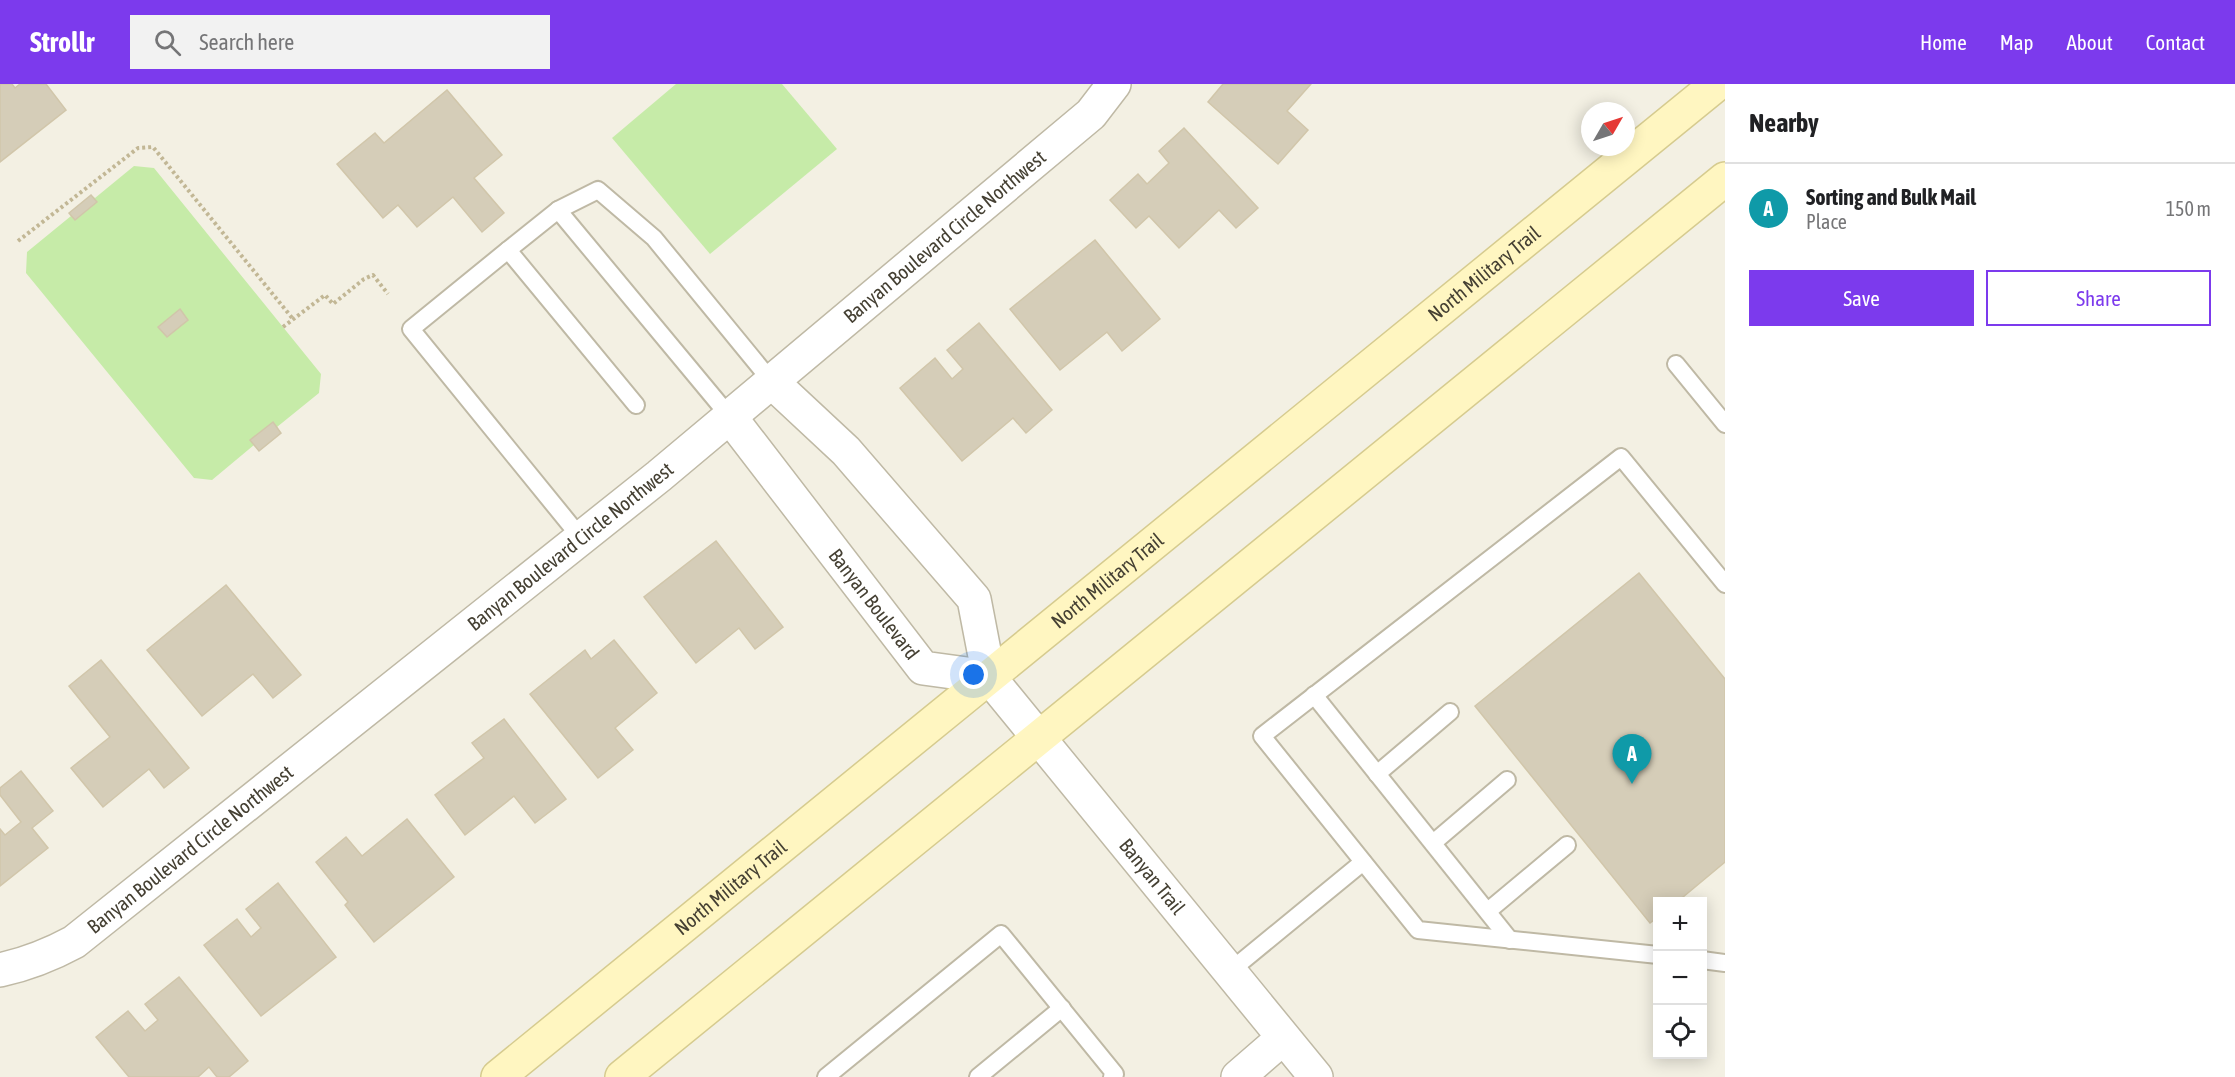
<!DOCTYPE html>
<meta charset="utf-8">
<style>
body{margin:0;font-family:"Asap Condensed",sans-serif;background:#f2f2f2;color:#202124}
.controls{position:absolute;right:18px;bottom:18px;display:grid;overflow:hidden;border-radius:0px;box-shadow:0 3px 15px #0003}
.controls button{width:54px;height:54px;display:grid;place-items:center;padding:0;border:0;border-bottom:2px solid #e0e0e0;background:#fff;color:#202124;font:30px sans-serif}
.compass{position:absolute;left:1581px;top:18px;width:54px;height:54px;border-radius:50%;background:#fff;box-shadow:0 3px 15px #0003;rotate:51deg}
.you{position:absolute;left:974px;top:591px;width:21px;height:21px;margin:-15px;border:4px solid #fff;border-radius:50%;background:#1a73e8;box-shadow:0 0 0 9px #1a73e833}
.badge{display:grid;place-items:center;width:39px;height:39px;border-radius:50%;background:#7c3aed;color:#fff;font-size:20px;font-weight:700}
.pin{position:absolute;translate:-50% -50px;filter:drop-shadow(0 2px 3px #0008)}
.pin::after{content:'';position:absolute;top:32px;width:21px;height:18px;background:inherit;clip-path:polygon(0 0,100% 0,50% 100%)}
.list{margin:0;padding:0;list-style:none}
h2{display:flex;justify-content:space-between;align-items:center;height:78px;margin:0;padding:0 24px;font-size:26px}
h2 small{font-size:20px;font-weight:400;color:#757577}
.list li{display:grid;grid-template-columns:39px 1fr auto;gap:18px;align-items:center;box-sizing:border-box;height:90px;padding:0 24px;border-top:2px solid #e0e0e0}
.list b{display:block;font-size:22px;white-space:nowrap}
.list p{margin:0;font-size:20px;white-space:nowrap;color:#757577}
.list em{font-size:20px;font-style:normal;color:#757577}
.actions{display:flex;gap:12px;padding:18px 24px}
.actions a{flex:1;padding:14px 0;border:2px solid #7c3aed;border-radius:0px;text-align:center;font-size:21px;color:#7c3aed}
.actions .main{background:#7c3aed;color:#fff}
.icon{flex:none;width:33px;height:33px;fill:none;stroke:currentColor;stroke-width:2;stroke-linecap:round;stroke-linejoin:round}
.map{position:relative;flex:none;width:1725px;height:993px;overflow:hidden}
header{display:flex;align-items:center;gap:36px;box-sizing:border-box;height:84px;padding:0 30px;background:#7c3aed;color:#fff}
header strong{font-size:28px}
nav{display:flex;gap:33px;margin-inline-start:auto;font-size:21px}
.search{width:420px;height:54px;background:#f2f2f2;display:flex;align-items:center;gap:15px;box-sizing:border-box;padding:0 21px;border-radius:0px;color:#757577;font-size:22px}
main{display:flex}
aside{flex:1;background:#fff}
.map>svg:first-child{display:block}
.green{fill:#c6eba8}
.building{fill:#d5cdb8;stroke:#d1c6aa;stroke-width:1.5}
.lines{fill:none;stroke-linecap:round;stroke-linejoin:round}
.service-casing{stroke:#bfb9a5;stroke-width:20}
.minor-casing{stroke:#bfb9a5;stroke-width:36}
.secondary-casing{stroke:#d6cb8f;stroke-width:36}
.path{stroke:#c2b795;stroke-width:4;stroke-dasharray:3 3;stroke-linecap:butt}
.service{stroke:#fff;stroke-width:16}
.minor{stroke:#fff;stroke-width:33}
.secondary{stroke:#fff6c1;stroke-width:33}
.labels{text-anchor:middle;stroke-width:4.5;stroke-linejoin:round;paint-order:stroke}
.street-label{font-size:20px;fill:#454033;stroke:#fff}
</style>
<header>
<strong>Strollr</strong>
<div class="search"><svg class="icon" aria-label="search" viewBox="0 0 24 24"><circle cx="10" cy="10" r="6"/><path d="M15 15l6 6"/></svg>Search here</div>
<nav><a>Home</a><a>Map</a><a>About</a><a>Contact</a></nav>
</header>
<main>
<div class="map">
<svg width="1725" height="993" viewBox="0 0 1725 993">
<rect width="100%" height="100%" fill="#f3f0e3"/>
<g class="green">
<polygon points="676,0 782,0 837,65 710,170 612,54"/>
<polygon points="134,82 154,84 321,290 319,309 277,343 281,349 259,367 254,361 212,396 194,394 26,189 27,168 71,132 69,129 91,111 95,114"/>
</g>
<g class="building">
<polygon points="0,0 12,0 15,4 20,0 46,0 66,26 0,78"/>
<polygon points="1223,0 1311,0 1287,27 1308,46 1278,80 1208,18"/>
<polygon points="447,6 502,71 474,94 504,129 482,148 453,113 417,143 398,121 383,134 337,80 375,49 384,59"/>
<polygon points="1184,44 1258,124 1236,144 1219,126 1179,164 1149,132 1136,144 1110,116 1138,90 1147,100 1169,79 1159,67"/>
<polygon points="91,111 97,118 75,136 69,129"/>
<polygon points="1095,156 1160,235 1122,267 1107,248 1060,286 1010,225"/>
<polygon points="180,225 188,236 167,253 158,243"/>
<polygon points="979,239 1052,326 1026,349 1013,334 962,377 900,304 935,274 952,295 963,285 947,266"/>
<polygon points="273,338 281,349 259,367 250,356"/>
<polygon points="716,457 783,543 755,565 739,544 696,579 644,513"/>
<polygon points="1639,489 1725,595 1725,778 1677,818 1658,818 1658,833 1650,839 1475,622"/>
<polygon points="226,501 301,591 273,614 253,590 202,632 147,566"/>
<polygon points="614,556 657,609 615,644 633,666 598,694 530,610 585,566 591,575"/>
<polygon points="101,576 189,684 164,704 149,685 103,723 71,684 110,653 69,602"/>
<polygon points="504,635 566,715 535,739 514,712 465,751 435,711 484,674 472,659"/>
<polygon points="21,687 53,727 32,744 48,764 0,802 0,745 5,751 21,738 0,711 0,704"/>
<polygon points="407,735 454,793 374,858 345,821 348,818 316,778 346,753 362,772"/>
<polygon points="278,799 336,873 261,932 204,861 237,835 251,853 261,844 246,825"/>
<polygon points="179,893 248,977 229,993 217,993 209,983 198,993 129,993 96,953 128,927 145,947 158,936 145,920"/>
</g>
<g class="lines">
<defs>
<g id="service">
<polyline points="558,126 730,333"/>
<polyline points="508,166 558,126 598,106 654,154 772,298"/>
<polyline points="1676,280 1725,340"/>
<polyline points="581,454 411,245 508,166 636,321"/>
<polyline points="1314,611 1510,856"/>
<polyline points="1377,690 1450,628"/>
<polyline points="1433,759 1507,696"/>
<polyline points="1488,827 1567,761"/>
<polyline points="1658,871 1418,846 1262,652 1621,373 1725,500"/>
<polyline points="1702,876 1725,879"/>
<polyline points="1229,888 1363,778"/>
<polyline points="826,993 1001,850 1115,990 1112,993"/>
<polyline points="978,993 1062,924"/>
</g>
<g id="minor">
<path id="s1" d="M 772,298 L 846,367 L 974,515 L 989,593 L 1316,993"/>
<path id="s2" d="M 730,333 L 923,584 L 989,593"/>
<path id="s3" d="M 0,886 C 27,880 50,871 74,858 L 659,392 L 1091,30 L 1114,0"/>
<polyline points="1238,993 1283,954"/>
</g>
<g id="secondary">
<path id="s4" d="M 498,993 L 1717,0"/>
<polyline points="622,993 1725,95"/>
</g>
</defs>
<use href="#service" class="service-casing"/>
<use href="#minor" class="minor-casing"/>
<use href="#secondary" class="secondary-casing"/>
<g class="path">
<polyline points="18,157 138,64 153,63 293,235"/>
<polyline points="283,243 325,211 333,220 364,195 373,191 388,210"/>
</g>
<use href="#service" class="service"/>
<use href="#minor" class="minor"/>
<use href="#secondary" class="secondary"/>
</g>
<g class="labels">
<g class="street-label">
<text dy="7" stroke="none"><textPath href="#s3" startOffset="1200">Banyan Boulevard Circle Northwest</textPath></text>
<text dy="7" stroke="none"><textPath href="#s4" startOffset="1272">North Military Trail</textPath></text>
<text dy="7" stroke="none"><textPath href="#s3" startOffset="714">Banyan Boulevard Circle Northwest</textPath></text>
<text dy="7" stroke="none"><textPath href="#s4" startOffset="786">North Military Trail</textPath></text>
<text dy="7" stroke="none"><textPath href="#s2" startOffset="236">Banyan Boulevard</textPath></text>
<text dy="7" stroke="none"><textPath href="#s3" startOffset="228">Banyan Boulevard Circle Northwest</textPath></text>
<text dy="7" stroke="none"><textPath href="#s1" startOffset="634">Banyan Trail</textPath></text>
<text dy="7" stroke="none"><textPath href="#s4" startOffset="300">North Military Trail</textPath></text>
</g>
</g>
</svg>
<div class="controls">
<button>+</button>
<button>−</button>
<button><svg class="icon" aria-label="locate" viewBox="0 0 24 24"><circle cx="12" cy="12" r="6"/><path d="M12 2v4M12 18v4M2 12h4M18 12h4"/></svg></button>
</div>
<svg class="compass" viewBox="-18 -18 36 36"><path d="M0-13l5 13h-10z" fill="#e53935"/><path d="M0 13l5-13h-10z" fill="#757577"/></svg>
<div class="you"></div>
<div class="pin badge" style="left:1632px;top:700px;background:#0f9aa8">A</div>
</div>
<aside>
<h2>Nearby<small></small></h2>
<ul class="list">
<li><span class="badge" style="background:#0f9aa8">A</span><div><b>Sorting and Bulk Mail</b><p>Place</p></div><em>150 m</em></li>
</ul>
<div class="actions"><a class="main">Save</a><a>Share</a></div>
</aside>
</main>
